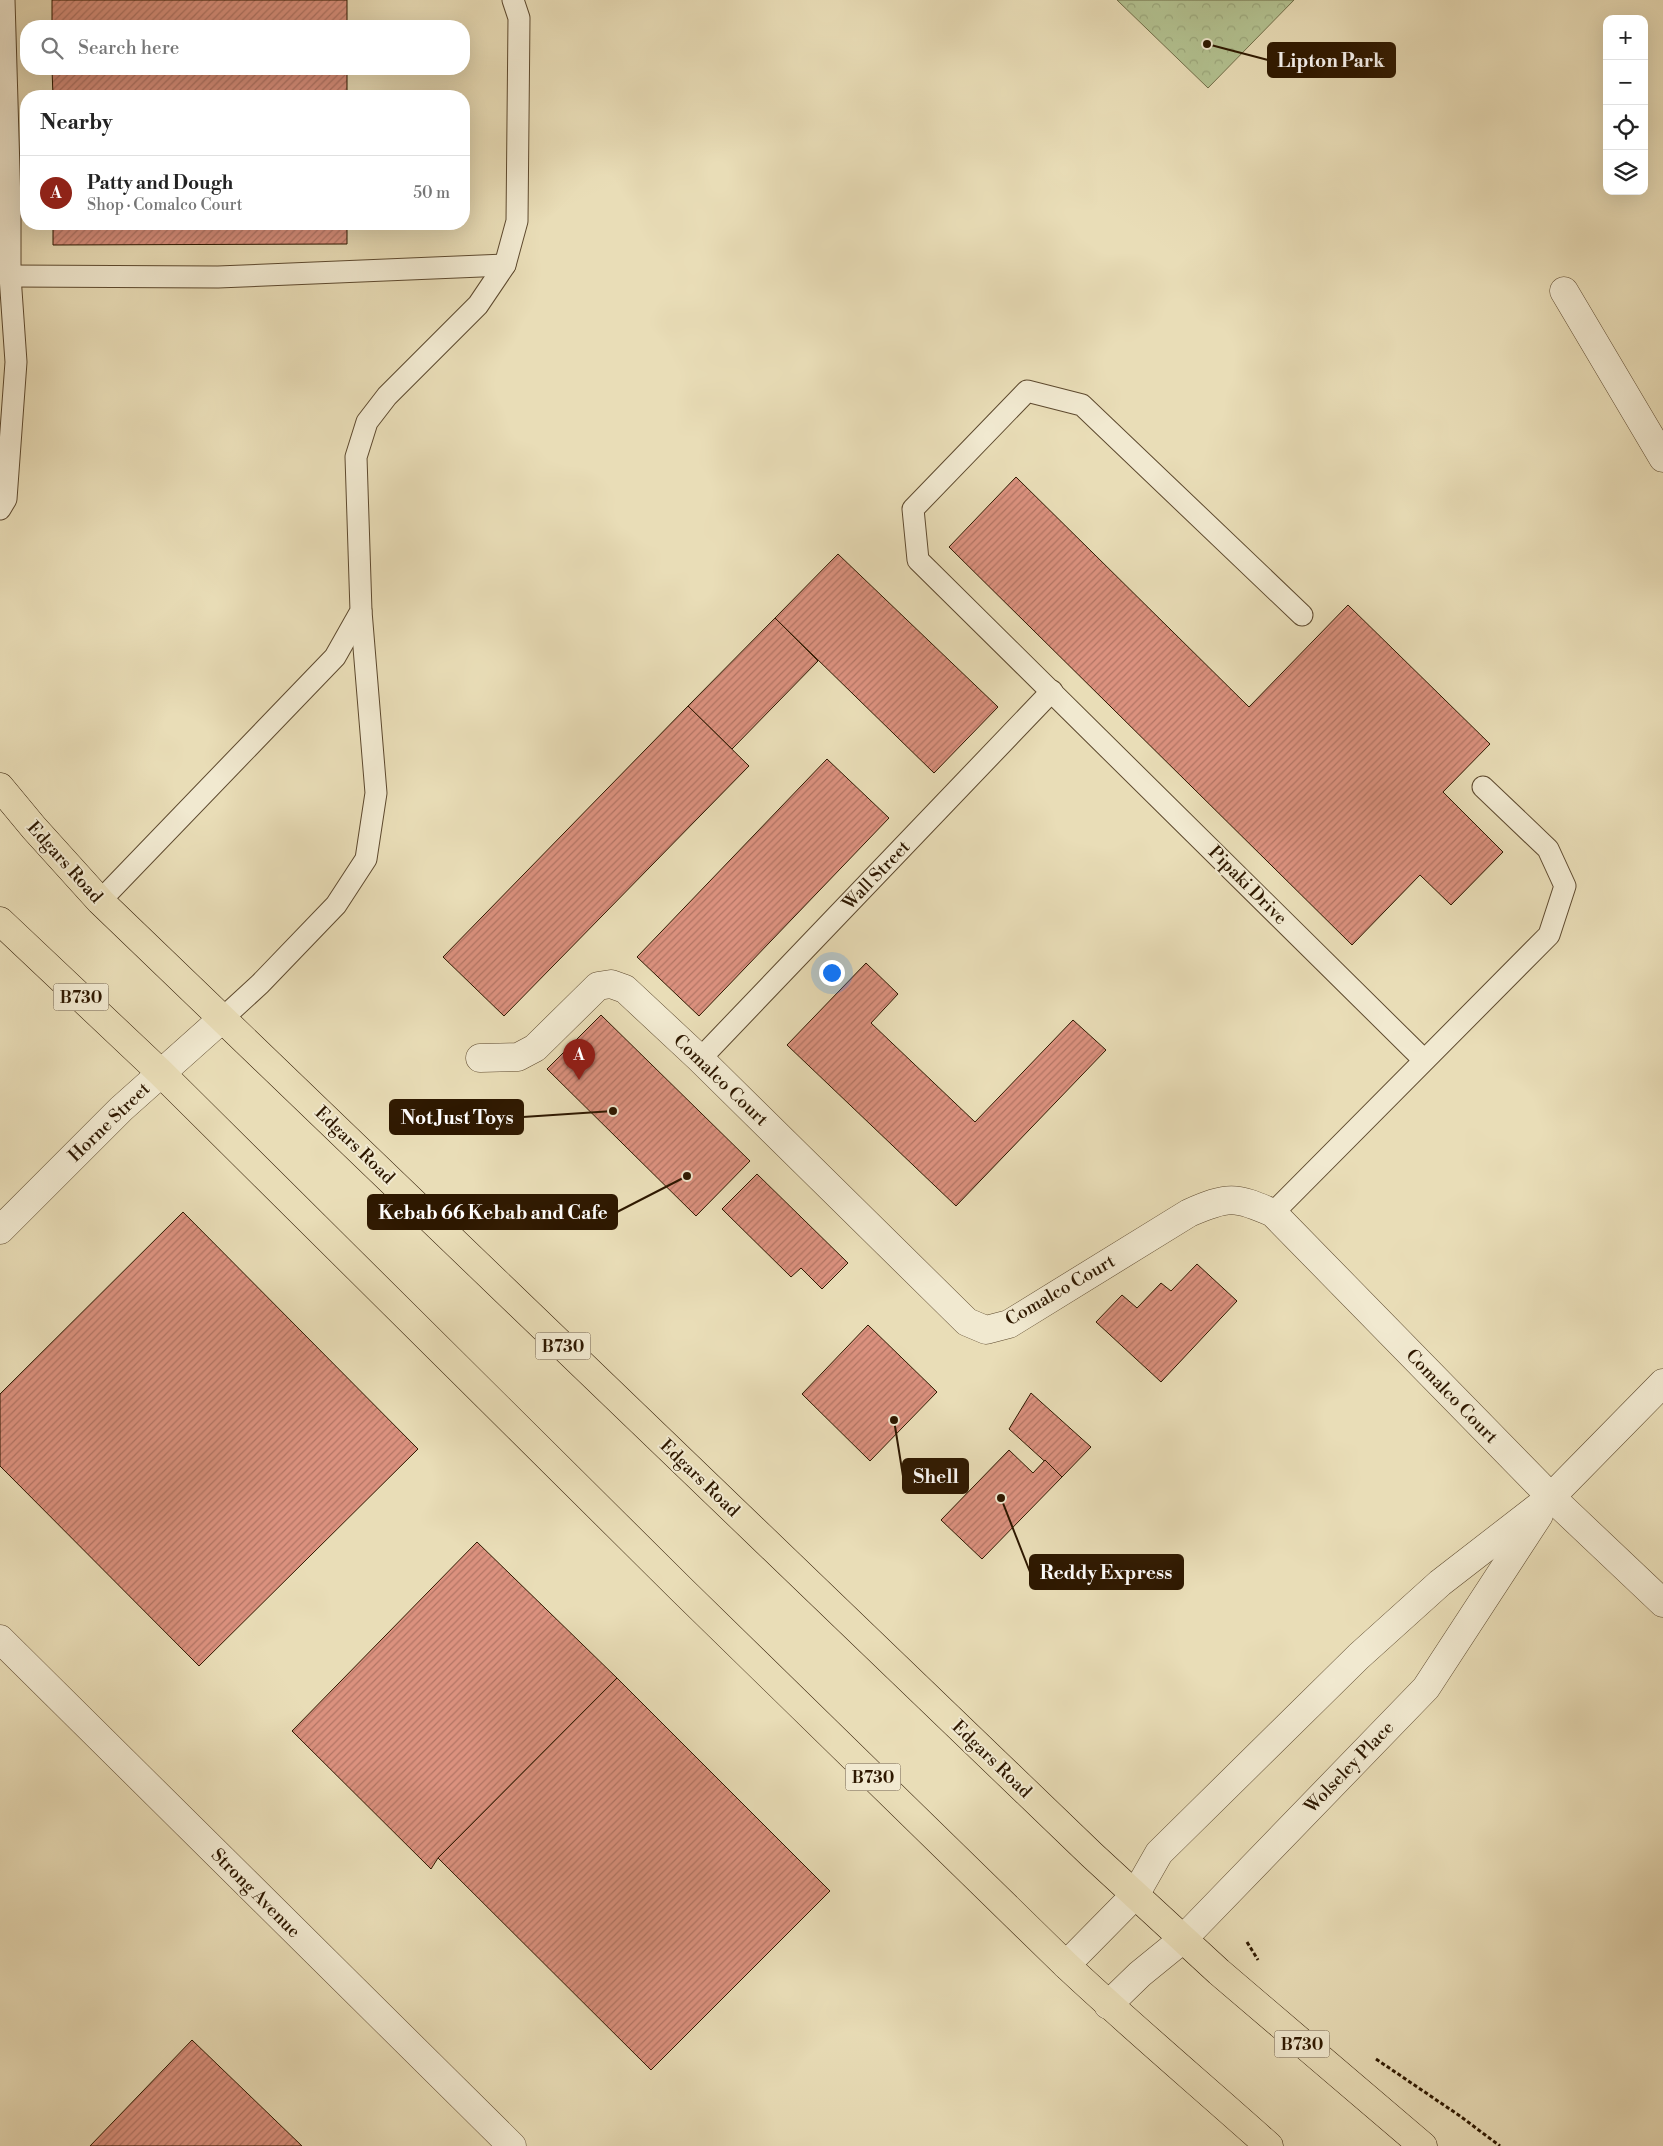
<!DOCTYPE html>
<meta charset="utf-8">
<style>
body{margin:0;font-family:"Libre Bodoni",serif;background:#f2f2f2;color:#222}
.controls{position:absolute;right:15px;top:15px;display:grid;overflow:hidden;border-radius:10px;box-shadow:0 5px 20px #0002}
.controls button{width:45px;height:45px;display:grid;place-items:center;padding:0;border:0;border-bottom:1px solid #e0e0e0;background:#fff;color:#222;font:25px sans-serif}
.you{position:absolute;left:831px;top:972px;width:18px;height:18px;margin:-12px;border:4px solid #fff;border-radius:50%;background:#1a73e8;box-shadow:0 0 0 8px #1a73e833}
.badge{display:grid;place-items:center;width:32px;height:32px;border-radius:50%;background:#8f2418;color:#fff;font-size:16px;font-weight:700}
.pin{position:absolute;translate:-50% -41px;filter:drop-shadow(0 1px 2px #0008)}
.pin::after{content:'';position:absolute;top:26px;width:18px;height:15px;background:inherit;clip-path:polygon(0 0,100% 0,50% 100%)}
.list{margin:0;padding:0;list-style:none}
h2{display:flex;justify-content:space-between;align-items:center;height:65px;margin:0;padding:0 20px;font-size:21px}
h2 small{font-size:16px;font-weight:400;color:#767676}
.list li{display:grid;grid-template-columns:32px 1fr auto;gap:15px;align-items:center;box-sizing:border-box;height:75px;padding:0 20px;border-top:1px solid #e0e0e0}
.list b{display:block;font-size:19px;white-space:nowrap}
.list p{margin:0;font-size:16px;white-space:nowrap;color:#767676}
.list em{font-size:16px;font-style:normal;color:#767676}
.icon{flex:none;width:28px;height:28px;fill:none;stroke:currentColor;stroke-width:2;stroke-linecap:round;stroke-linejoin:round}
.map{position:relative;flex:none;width:1663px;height:2146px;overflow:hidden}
.search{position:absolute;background:#fff;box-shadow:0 5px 20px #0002;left:20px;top:20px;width:450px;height:55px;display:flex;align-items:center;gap:12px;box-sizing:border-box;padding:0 18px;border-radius:20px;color:#767676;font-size:19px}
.panel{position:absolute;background:#fff;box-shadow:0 5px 20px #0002;left:20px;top:90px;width:450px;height:140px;border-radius:20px}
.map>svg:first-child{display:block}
.forest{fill:url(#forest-crowns);stroke:#706d48}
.building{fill:url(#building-hatch);stroke:#2e1800}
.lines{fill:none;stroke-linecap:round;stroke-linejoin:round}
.lane-casing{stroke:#5d492e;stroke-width:23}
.street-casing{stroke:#5d492e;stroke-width:29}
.primary-casing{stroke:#2e1800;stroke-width:29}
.path{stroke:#2e1800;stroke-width:3;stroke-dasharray:4 2.5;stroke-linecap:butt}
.lane{stroke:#f1e9d0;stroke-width:21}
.street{stroke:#f1e9d0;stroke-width:28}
.primary{stroke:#e9ddb7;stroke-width:28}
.labels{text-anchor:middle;stroke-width:4;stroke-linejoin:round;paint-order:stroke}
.shield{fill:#f1e9d0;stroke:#68573e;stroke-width:1}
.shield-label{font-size:16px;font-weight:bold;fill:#2e1800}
.street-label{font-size:18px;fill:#2e1800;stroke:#f1e9d0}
.leader{fill:none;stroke:#2e1800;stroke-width:2}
.callout-dot{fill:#2e1800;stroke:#f1e9d0;stroke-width:2}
.callout{fill:#2e1800;stroke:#2e1800;stroke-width:2}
.callout-label{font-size:19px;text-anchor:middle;font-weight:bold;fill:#fff}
</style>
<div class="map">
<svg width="1663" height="2146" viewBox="0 0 1663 2146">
<defs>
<pattern id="forest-crowns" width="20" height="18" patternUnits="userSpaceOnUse" patternTransform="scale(1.25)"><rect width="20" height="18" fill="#b3c291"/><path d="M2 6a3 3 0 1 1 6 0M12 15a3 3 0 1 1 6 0" fill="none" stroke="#9aa67b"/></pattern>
<pattern id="building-hatch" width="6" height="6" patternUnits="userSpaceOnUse" patternTransform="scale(1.25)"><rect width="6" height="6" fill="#db917e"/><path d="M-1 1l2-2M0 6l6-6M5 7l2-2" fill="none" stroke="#b27565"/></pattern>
</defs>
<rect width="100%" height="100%" fill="#e9ddb7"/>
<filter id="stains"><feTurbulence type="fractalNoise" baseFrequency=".004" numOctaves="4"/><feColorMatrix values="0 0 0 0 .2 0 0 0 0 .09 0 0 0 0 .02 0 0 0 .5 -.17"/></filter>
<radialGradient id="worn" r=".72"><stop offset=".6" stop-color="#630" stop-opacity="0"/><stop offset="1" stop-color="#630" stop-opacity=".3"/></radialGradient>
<polygon class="forest" points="1117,0 1294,0 1208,88"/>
<g class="building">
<rect x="52" y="0" width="295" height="26"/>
<polygon points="52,69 347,69 347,96 53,96"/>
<polygon points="53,224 347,224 347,244 53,245"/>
<polygon points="1016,477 1249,707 1348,605 1490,744 1443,792 1503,852 1451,905 1420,875 1352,945 949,547"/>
<polygon points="838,554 998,707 934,773 775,618"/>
<polygon points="775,618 818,661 732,749 688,706"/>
<polygon points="688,706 749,766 504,1016 443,957"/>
<polygon points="827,759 889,818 699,1016 637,957"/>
<polygon points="866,963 898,994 871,1023 975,1122 1073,1020 1106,1050 956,1206 787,1045"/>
<polygon points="601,1015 750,1161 696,1216 547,1069"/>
<polygon points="757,1174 848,1263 822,1289 801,1268 791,1277 722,1209"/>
<polygon points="183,1212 418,1449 199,1666 0,1466 0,1394"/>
<polygon points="1197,1264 1237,1301 1161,1382 1096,1322 1122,1295 1137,1308 1161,1283 1171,1291"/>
<polygon points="868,1325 937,1392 870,1461 802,1394"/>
<polygon points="1031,1393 1091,1447 1062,1477 1009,1429"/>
<polygon points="1009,1450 1033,1473 1045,1460 1062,1477 982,1559 941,1520"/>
<polygon points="477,1542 617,1678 438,1858 431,1869 292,1731"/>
<polygon points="617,1678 830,1891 651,2070 438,1858"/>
<polygon points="192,2040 302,2146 90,2146"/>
</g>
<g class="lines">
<defs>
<g id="lane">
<polyline points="10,276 218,277 505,265"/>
<polyline points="0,509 6,499 16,362 10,276 10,204 4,0"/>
<polyline points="1302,615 1082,405 1027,391 913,509 918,560 1424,1060"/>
<polyline points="100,901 335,657 361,611 356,457 367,422 387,396 478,305 505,265 517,221 519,18 513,0"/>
<polyline points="223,1018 260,984 336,905 366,859 376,793 361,611"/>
<polyline points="700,1059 1052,691"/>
<polyline points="1273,1213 1549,935 1565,886 1548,849 1483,787"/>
</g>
<g id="street">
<polyline points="1564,291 1663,458"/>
<path d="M 480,1058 L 518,1057 L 535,1048 L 598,986 L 611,984 L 625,989 L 700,1059 L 967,1322 L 986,1330 L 1009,1324 L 1189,1213 C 1228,1196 1235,1196 1273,1213 L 1551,1497 L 1663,1603"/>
<polyline points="0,1230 121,1109 223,1018"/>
<polyline points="0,1639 512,2146"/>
<polyline points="1066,1965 1135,1895 1159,1853 1359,1656 1440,1583 1551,1497 1663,1383"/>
<polyline points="1108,2005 1140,1974 1183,1939 1426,1688 1539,1515"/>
</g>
<g id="primary">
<polyline points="0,787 34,828 100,901 1092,1855 1219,1972 1423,2146"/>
<path d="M 0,921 L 161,1073 L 681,1589 L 1066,1965 C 1132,2027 1201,2085 1269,2146"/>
</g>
</defs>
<use href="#lane" class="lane-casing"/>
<use href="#street" class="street-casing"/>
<use href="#primary" class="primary-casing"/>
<g class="path">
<polyline points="1247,1942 1258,1960"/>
<polyline points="1376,2059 1460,2116 1500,2146"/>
</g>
<use href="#lane" class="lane"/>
<use href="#street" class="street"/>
<use href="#primary" class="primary"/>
</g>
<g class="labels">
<g class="shield">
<rect x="53.5" y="983.5" width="55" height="27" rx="4"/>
<rect x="535.5" y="1332.5" width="55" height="27" rx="4"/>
<rect x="845.5" y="1763.5" width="55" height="27" rx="4"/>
<rect x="1274.5" y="2030.5" width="55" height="27" rx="4"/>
</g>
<g class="shield-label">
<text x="81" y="1003">B730</text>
<text x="563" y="1352">B730</text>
<text x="873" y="1783">B730</text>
<text x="1302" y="2050">B730</text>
</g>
<g class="street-label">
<text transform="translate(65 862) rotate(48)" y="6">Edgars Road</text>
<text transform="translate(876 875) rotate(-46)" y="6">Wall Street</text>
<text transform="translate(1248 885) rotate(45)" y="6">Pipaki Drive</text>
<text transform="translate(721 1080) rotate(44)" y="6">Comalco Court</text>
<text transform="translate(109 1122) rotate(-44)" y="6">Horne Street</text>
<text transform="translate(355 1145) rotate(44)" y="6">Edgars Road</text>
<text transform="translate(1060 1290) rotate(-30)" y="6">Comalco Court</text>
<text transform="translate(1452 1396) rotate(46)" y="6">Comalco Court</text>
<text transform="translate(700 1478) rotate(44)" y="6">Edgars Road</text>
<text transform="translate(992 1759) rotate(44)" y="6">Edgars Road</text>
<text transform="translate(1349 1767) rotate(-46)" y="6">Wolseley Place</text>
<text transform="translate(256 1893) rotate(45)" y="6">Strong Avenue</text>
</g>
</g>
<path class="leader" d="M1207 44L1268 60M613 1111L523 1117M687 1176L617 1212M894 1420L903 1476M1001 1498L1030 1572"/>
<g class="callout-dot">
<circle cx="1207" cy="44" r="5"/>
<circle cx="613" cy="1111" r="5"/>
<circle cx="687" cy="1176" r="5"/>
<circle cx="894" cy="1420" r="5"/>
<circle cx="1001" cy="1498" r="5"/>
</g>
<g class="callout">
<rect x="1268" y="43" width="127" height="34" rx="5"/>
<rect x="390" y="1100" width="133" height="34" rx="5"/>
<rect x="368" y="1195" width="249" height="34" rx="5"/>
<rect x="903" y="1459" width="65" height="34" rx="5"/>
<rect x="1030" y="1555" width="153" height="34" rx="5"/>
</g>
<g class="callout-label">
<text x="1331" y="67">Lipton Park</text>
<text x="457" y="1124">Not Just Toys</text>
<text x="493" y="1219">Kebab 66 Kebab and Cafe</text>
<text x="936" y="1483">Shell</text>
<text x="1106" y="1579">Reddy Express</text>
</g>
<rect width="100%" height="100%" filter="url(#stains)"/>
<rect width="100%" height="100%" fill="url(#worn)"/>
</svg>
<div class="controls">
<button>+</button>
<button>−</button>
<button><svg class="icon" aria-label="locate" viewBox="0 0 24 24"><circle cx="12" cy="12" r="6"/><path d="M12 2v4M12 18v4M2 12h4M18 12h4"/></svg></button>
<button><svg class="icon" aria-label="layers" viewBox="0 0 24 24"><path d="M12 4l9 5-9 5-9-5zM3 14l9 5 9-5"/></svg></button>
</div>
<div class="you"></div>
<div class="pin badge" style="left:579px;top:1080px">A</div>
<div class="search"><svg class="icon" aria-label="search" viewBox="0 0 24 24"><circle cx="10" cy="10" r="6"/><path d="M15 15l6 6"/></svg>Search here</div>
<section class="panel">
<h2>Nearby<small></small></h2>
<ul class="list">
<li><span class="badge">A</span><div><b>Patty and Dough</b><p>Shop · Comalco Court</p></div><em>50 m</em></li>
</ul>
</section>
</div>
